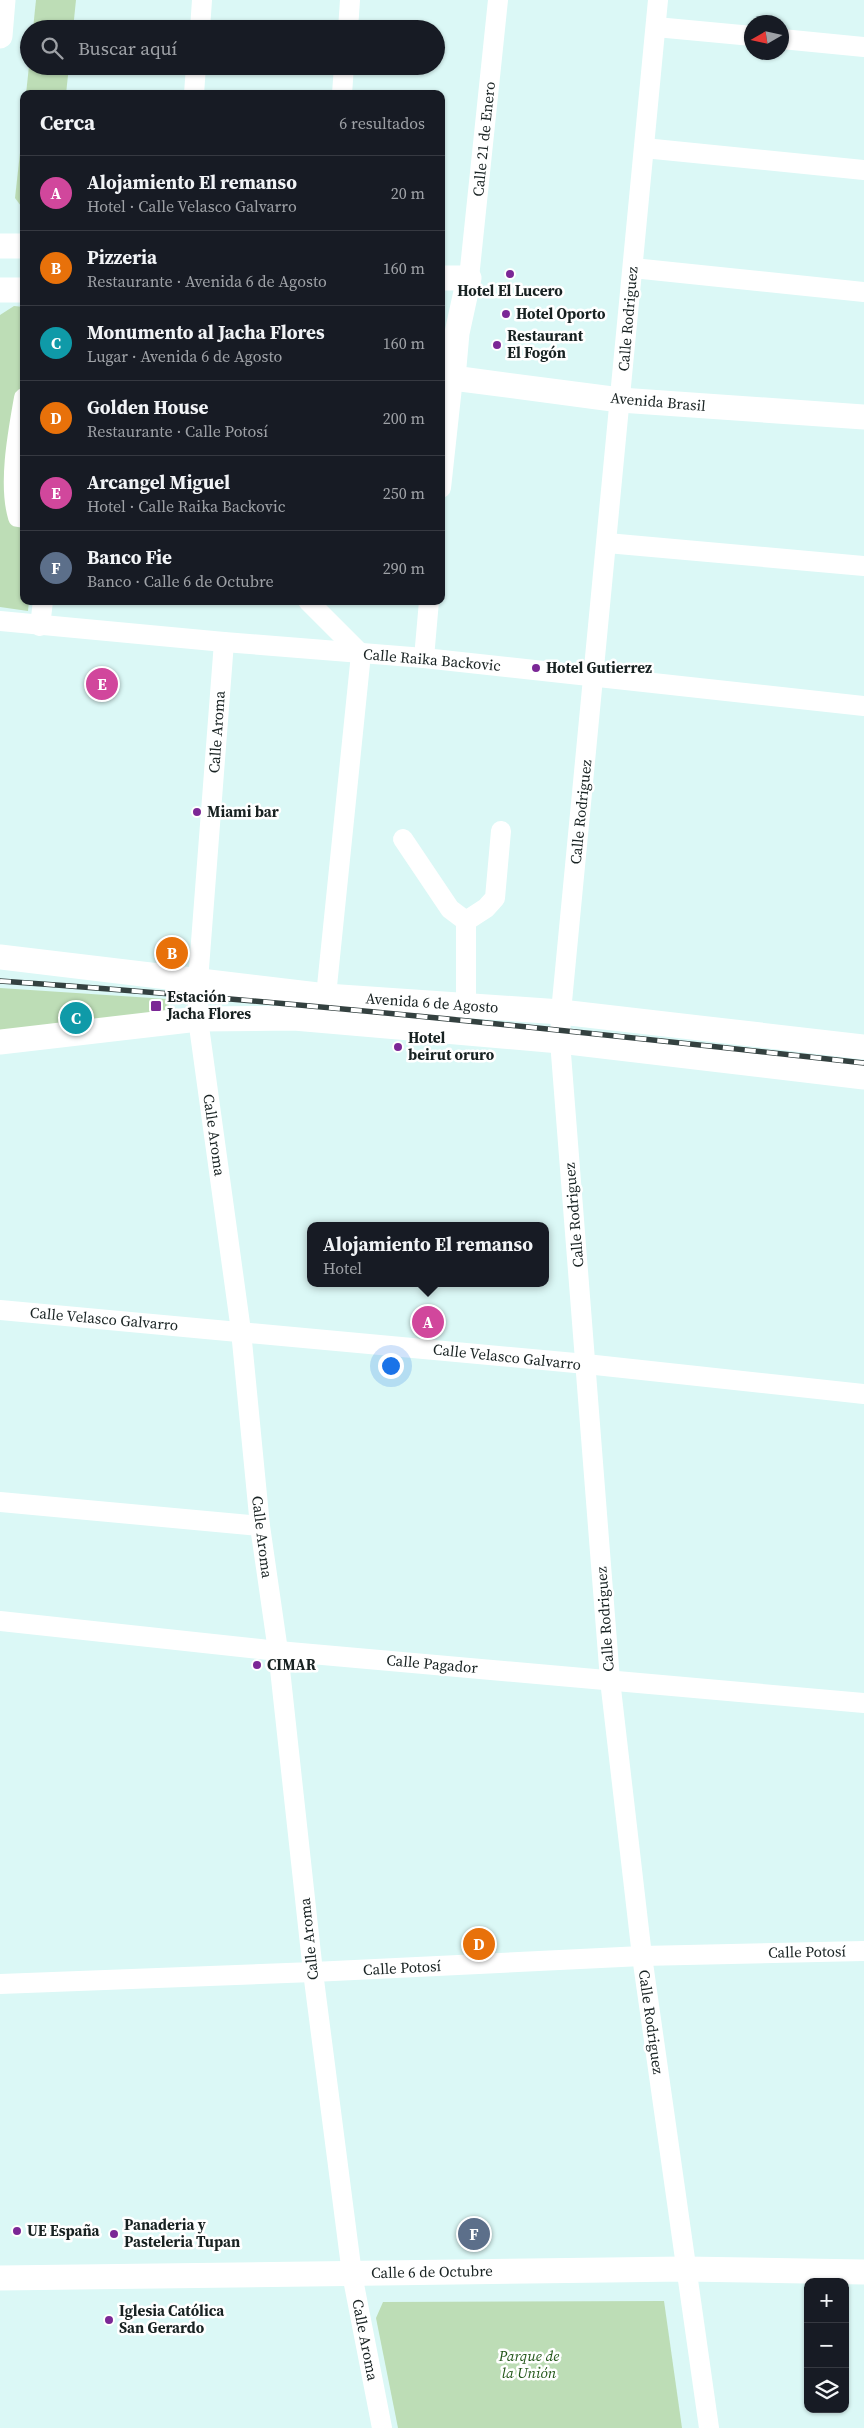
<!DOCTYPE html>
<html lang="es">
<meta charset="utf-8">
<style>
body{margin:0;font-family:"Source Serif 4",serif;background:#242831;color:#f1f3f6}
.controls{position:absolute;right:15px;bottom:15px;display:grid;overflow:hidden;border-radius:10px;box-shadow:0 1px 4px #0004}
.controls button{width:45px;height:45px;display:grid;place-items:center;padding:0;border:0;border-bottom:1px solid #363941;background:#171b24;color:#f1f3f6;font:25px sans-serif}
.compass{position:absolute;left:744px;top:15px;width:45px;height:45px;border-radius:50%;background:#171b24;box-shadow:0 1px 4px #0004;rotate:261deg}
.you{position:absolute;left:390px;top:1365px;width:18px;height:18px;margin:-12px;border:4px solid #fff;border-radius:50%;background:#1a73e8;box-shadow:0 0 0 8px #1a73e833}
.badge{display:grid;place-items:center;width:32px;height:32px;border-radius:50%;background:#bc97cb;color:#fff;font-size:16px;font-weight:700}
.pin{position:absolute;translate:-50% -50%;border:2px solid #fff;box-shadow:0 1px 5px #0006}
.popup{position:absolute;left:307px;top:1222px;width:242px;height:65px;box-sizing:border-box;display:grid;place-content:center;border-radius:10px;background:#171b24;filter:drop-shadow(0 1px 4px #0005);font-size:16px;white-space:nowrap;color:#9ea1a6}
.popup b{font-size:19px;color:#f1f3f6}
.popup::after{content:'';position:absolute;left:50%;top:100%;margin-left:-10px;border:10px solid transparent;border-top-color:#171b24}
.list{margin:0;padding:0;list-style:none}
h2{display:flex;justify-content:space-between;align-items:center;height:65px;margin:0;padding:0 20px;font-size:21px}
h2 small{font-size:16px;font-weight:400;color:#9ea1a6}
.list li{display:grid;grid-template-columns:32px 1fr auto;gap:15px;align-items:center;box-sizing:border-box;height:75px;padding:0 20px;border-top:1px solid #363941}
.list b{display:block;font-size:19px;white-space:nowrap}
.list p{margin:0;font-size:16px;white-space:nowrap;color:#9ea1a6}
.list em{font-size:16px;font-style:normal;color:#9ea1a6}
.icon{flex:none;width:28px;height:28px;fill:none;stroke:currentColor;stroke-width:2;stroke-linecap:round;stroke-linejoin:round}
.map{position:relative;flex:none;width:864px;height:2428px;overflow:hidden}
.search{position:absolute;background:#171b24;box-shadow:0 1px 4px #0004;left:20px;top:20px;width:425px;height:55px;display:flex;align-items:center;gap:12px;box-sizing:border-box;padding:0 18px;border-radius:28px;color:#9ea1a6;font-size:19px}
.panel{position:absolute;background:#171b24;box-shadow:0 1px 4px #0004;left:20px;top:90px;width:425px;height:515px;border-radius:10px}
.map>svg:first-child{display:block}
.green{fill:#bdddb6}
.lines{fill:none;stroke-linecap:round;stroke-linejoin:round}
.minor{stroke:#fff;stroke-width:20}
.major{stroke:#fff;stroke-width:25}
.rail-casing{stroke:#344140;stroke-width:5.5}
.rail{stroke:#fff;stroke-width:4;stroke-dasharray:11;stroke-linecap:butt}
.poi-dot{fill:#7b2796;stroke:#fff;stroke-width:2}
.labels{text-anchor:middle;stroke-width:5;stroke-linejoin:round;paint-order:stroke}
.street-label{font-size:15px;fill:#182222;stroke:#fff}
.poi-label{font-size:15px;font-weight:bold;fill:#182222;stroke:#fff;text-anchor:start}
.park-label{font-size:15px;font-style:italic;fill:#225618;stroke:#fff}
</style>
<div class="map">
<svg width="864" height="2428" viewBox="0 0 864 2428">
<rect width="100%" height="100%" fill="#dbf8f6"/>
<g class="green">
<polygon points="36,0 76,0 73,29 33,29"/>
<polygon points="29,66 69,66 66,94 26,94"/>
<polygon points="24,117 24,210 15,198"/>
<polygon points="14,306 24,307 24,601 29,601 28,611 0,607 0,315"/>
<polygon points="0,988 167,999 171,1013 0,1033"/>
<polygon points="664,2301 682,2428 398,2428 376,2318 383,2302"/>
</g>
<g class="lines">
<g class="minor">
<polyline points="658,0 561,1012 560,1041 610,1680 642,1956 709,2428"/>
<polyline points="656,27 752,36"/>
<polyline points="200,29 202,0"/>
<polyline points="348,29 350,0"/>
<polyline points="782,39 864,47"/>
<polyline points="194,94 196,66"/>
<polyline points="342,94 344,66"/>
<polyline points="644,148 864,170"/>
<polyline points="633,268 864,292"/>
<polyline points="469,278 498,0"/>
<path d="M 24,398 C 18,432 8,484 18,517 L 24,518"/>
<polyline points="441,488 453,378"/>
<polyline points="607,543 864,566"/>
<polyline points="308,601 361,654"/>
<polyline points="0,621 224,642 424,658 864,706"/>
<polyline points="40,626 43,601"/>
<polyline points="224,642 198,981 198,1019 241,1331 260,1526 278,1651 313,1972 352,2274 382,2428"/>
<polyline points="424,658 429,601"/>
<polyline points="403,839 450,909 466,921 466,1006"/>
<polyline points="466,921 486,908 495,898 501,831"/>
<polyline points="326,996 361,654"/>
<polyline points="0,1310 586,1364 864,1394"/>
<polyline points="0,1502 260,1526"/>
<polyline points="0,1621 278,1651 864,1703"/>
<polyline points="0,1984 313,1972 642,1956 864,1951"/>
</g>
<g class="major">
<polyline points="0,36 3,0"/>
<polyline points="0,246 24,246"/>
<polyline points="441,278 469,278 457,333 453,378 620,400 864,417"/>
<polyline points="0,290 24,290"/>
<polyline points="0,957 326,996 561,1012 864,1047"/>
<polyline points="0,1042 198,1019 294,1018 560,1041 864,1077"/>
<polyline points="0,2278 685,2269 864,2272"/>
</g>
<defs>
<path id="rail" d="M 0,981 C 289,1001 576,1031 864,1063"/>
</defs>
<use href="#rail" class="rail-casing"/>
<use href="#rail" class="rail"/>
</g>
<g class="poi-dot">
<circle cx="510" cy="274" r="5"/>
<circle cx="506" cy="314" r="5"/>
<circle cx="497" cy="345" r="5"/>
<circle cx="536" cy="668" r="5"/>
<circle cx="197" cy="812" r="5"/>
<rect x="150" y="1000" width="12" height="12" rx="2.5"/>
<circle cx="398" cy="1047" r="5"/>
<circle cx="257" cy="1665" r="5"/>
<circle cx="17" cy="2231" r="5"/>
<circle cx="114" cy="2234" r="5"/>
<circle cx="109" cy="2320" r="5"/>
</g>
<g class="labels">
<g class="street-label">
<text transform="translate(484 139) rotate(-84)" y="5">Calle 21 de Enero</text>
<text transform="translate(628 319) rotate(-85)" y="5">Calle Rodriguez</text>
<text transform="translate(658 402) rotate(5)" y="5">Avenida Brasil</text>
<text transform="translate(432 660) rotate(5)" y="5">Calle Raika Backovic</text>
<text transform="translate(217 732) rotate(-86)" y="5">Calle Aroma</text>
<text transform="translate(581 812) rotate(-84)" y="5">Calle Rodriguez</text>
<text transform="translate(432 1003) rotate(4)" y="5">Avenida 6 de Agosto</text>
<text transform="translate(214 1135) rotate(82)" y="5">Calle Aroma</text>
<text transform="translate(574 1215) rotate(-95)" y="5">Calle Rodriguez</text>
<text transform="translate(104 1319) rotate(5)" y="5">Calle Velasco Galvarro</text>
<text transform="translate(507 1357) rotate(6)" y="5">Calle Velasco Galvarro</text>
<text transform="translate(262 1537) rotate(83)" y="5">Calle Aroma</text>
<text transform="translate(605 1619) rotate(-94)" y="5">Calle Rodriguez</text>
<text transform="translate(432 1664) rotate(5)" y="5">Calle Pagador</text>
<text transform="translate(309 1939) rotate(-96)" y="5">Calle Aroma</text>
<text transform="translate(807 1952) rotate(-1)" y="5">Calle Potosí</text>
<text transform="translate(402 1968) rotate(-3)" y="5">Calle Potosí</text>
<text transform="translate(651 2022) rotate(82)" y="5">Calle Rodriguez</text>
<text transform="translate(432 2272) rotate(-1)" y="5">Calle 6 de Octubre</text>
<text transform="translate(365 2340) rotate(79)" y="5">Calle Aroma</text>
</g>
<g class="poi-label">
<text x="510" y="296" text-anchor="middle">Hotel El Lucero</text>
<text x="516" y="319">Hotel Oporto</text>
<text x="507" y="341">Restaurant<tspan x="507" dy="17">El Fogón</tspan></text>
<text x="546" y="673">Hotel Gutierrez</text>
<text x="207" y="817">Miami bar</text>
<text x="167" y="1002">Estación<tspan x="167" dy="17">Jacha Flores</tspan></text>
<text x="408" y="1043">Hotel<tspan x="408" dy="17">beirut oruro</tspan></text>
<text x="267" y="1670">CIMAR</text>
<text x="124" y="2230">Panaderia y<tspan x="124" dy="17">Pasteleria Tupan</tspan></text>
<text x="27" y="2236">UE España</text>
<text x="119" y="2316">Iglesia Católica<tspan x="119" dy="17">San Gerardo</tspan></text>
</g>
<g class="park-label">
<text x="529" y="2361">Parque de<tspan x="529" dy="17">la Unión</tspan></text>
</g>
</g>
</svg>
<div class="controls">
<button>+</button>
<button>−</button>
<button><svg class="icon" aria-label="layers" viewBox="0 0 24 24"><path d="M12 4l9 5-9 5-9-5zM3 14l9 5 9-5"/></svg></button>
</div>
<svg class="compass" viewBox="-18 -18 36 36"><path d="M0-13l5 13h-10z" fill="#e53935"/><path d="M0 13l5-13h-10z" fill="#9ea1a6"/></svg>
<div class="you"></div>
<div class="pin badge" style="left:428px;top:1322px;background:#d1479c">A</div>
<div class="popup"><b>Alojamiento El remanso</b>Hotel</div>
<div class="pin badge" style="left:172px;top:953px;background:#e8710a">B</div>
<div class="pin badge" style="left:76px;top:1018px;background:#0f9aa8">C</div>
<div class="pin badge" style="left:479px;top:1944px;background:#e8710a">D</div>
<div class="pin badge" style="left:102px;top:684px;background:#d1479c">E</div>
<div class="pin badge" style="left:474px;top:2234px;background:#5c6f8a">F</div>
<div class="search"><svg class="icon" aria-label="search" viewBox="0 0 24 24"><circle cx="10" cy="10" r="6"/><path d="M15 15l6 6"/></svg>Buscar aquí</div>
<section class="panel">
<h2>Cerca<small>6 resultados</small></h2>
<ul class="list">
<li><span class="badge" style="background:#d1479c">A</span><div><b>Alojamiento El remanso</b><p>Hotel · Calle Velasco Galvarro</p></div><em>20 m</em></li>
<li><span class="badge" style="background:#e8710a">B</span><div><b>Pizzeria</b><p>Restaurante · Avenida 6 de Agosto</p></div><em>160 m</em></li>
<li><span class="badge" style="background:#0f9aa8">C</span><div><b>Monumento al Jacha Flores</b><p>Lugar · Avenida 6 de Agosto</p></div><em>160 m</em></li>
<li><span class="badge" style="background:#e8710a">D</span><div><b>Golden House</b><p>Restaurante · Calle Potosí</p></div><em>200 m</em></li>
<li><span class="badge" style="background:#d1479c">E</span><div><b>Arcangel Miguel</b><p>Hotel · Calle Raika Backovic</p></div><em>250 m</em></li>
<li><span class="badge" style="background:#5c6f8a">F</span><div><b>Banco Fie</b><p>Banco · Calle 6 de Octubre</p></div><em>290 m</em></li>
</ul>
</section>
</div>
